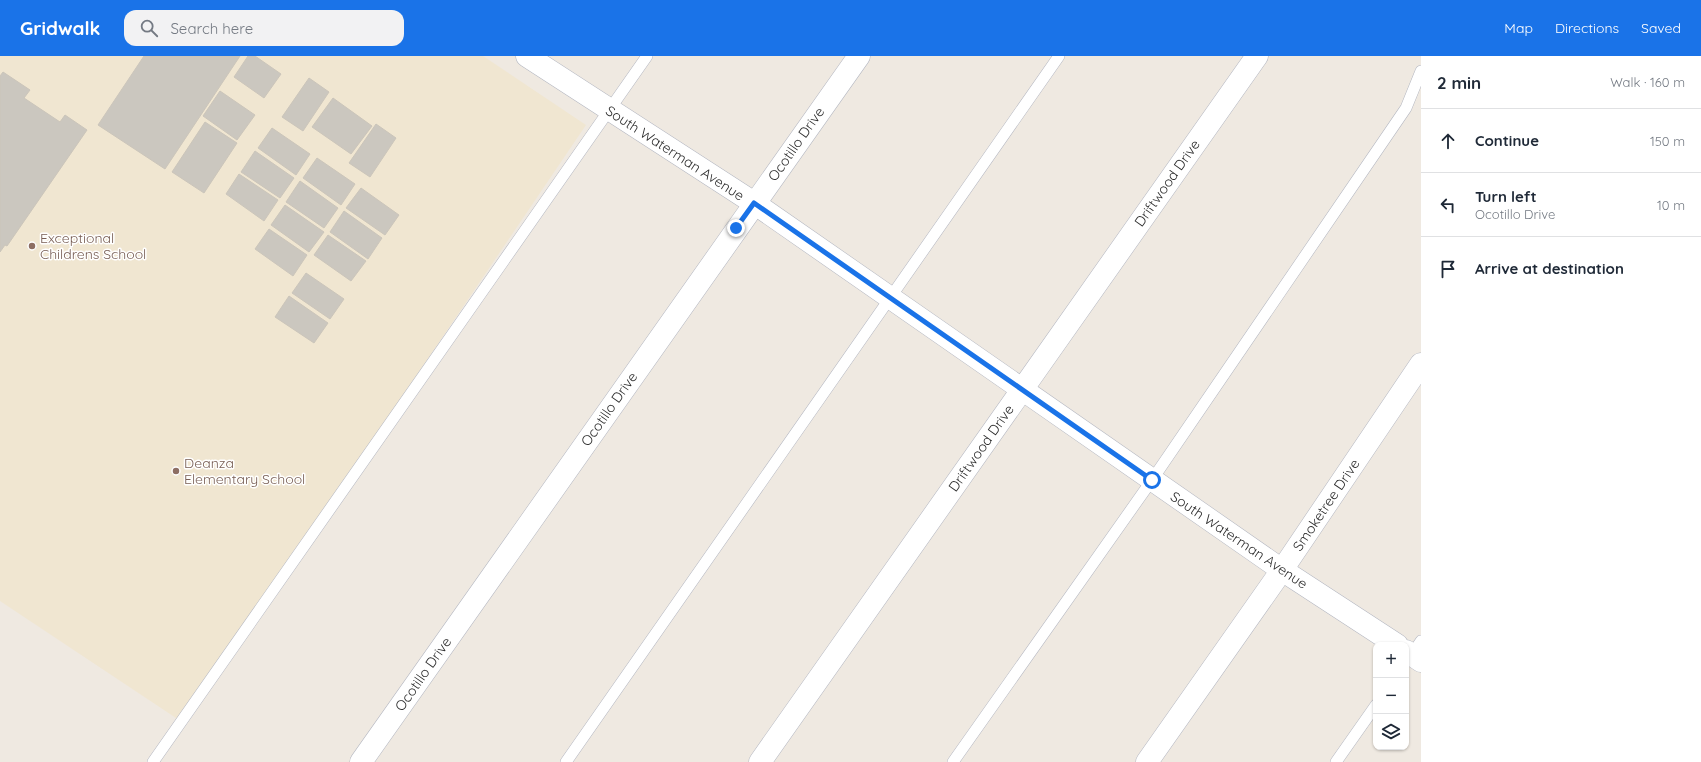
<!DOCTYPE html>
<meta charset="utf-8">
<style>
body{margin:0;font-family:Quicksand,sans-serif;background:#f2f2f3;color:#1f2937}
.controls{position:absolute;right:12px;bottom:12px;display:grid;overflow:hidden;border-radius:8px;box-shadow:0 1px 3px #0004}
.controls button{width:36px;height:36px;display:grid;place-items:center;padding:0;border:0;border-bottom:1px solid #e0e1e3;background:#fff;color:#1f2937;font:20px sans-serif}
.stop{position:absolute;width:12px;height:12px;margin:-9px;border:3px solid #1a73e8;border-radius:50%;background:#fff}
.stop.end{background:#1a73e8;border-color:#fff;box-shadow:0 1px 4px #0008}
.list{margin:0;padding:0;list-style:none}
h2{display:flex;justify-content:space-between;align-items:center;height:52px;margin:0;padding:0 16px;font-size:17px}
h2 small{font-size:13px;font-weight:400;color:#747a83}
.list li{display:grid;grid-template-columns:26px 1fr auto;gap:12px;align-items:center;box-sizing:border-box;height:64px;padding:0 16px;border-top:1px solid #e0e1e3}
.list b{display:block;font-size:15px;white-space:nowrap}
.list p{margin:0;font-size:13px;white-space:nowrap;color:#747a83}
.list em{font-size:13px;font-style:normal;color:#747a83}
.icon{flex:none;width:22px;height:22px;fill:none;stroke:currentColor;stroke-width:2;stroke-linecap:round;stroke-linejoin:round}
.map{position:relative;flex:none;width:1421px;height:706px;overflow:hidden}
header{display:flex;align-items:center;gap:24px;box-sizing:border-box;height:56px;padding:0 20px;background:#1a73e8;color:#fff}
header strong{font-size:19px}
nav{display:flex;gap:22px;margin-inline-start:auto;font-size:14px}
.search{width:280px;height:36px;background:#f2f2f3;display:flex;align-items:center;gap:10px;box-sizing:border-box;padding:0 14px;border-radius:12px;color:#747a83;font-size:15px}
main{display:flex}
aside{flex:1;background:#fff}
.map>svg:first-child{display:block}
.education{fill:#f0e6d1}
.building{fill:#cbc7bf;stroke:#cbc5ba}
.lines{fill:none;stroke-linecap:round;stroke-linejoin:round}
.lane-casing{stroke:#b4b7c1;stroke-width:12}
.street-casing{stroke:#b4b7c1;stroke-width:23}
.secondary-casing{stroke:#b4b7c1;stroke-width:23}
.lane{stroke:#fff;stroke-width:11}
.street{stroke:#fff;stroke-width:22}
.secondary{stroke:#fff;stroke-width:22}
.route{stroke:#1a73e8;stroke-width:5}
.education-dot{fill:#8d6e63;stroke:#fff;stroke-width:1.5}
.labels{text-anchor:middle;stroke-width:3;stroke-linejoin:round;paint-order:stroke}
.street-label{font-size:14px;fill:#2e2e2e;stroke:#fff}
.education-label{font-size:14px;fill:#785e54;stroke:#fff;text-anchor:start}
</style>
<header>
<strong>Gridwalk</strong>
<div class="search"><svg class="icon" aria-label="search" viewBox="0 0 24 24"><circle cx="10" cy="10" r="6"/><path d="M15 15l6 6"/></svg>Search here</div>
<nav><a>Map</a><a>Directions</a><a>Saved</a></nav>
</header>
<main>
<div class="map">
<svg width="1421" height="706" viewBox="0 0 1421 706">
<rect width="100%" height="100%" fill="#efe9e1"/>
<polygon class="education" points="0,0 483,0 586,69 182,666 0,545"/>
<g class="building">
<polygon points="144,0 240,0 165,113 98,69"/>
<polygon points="248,0 255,0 281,18 264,42 234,21"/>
<polygon points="3,16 30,34 24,42 60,66 65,59 87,74 7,190 5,189 0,196 0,20"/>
<polygon points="309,22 329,36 303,75 282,61"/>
<polygon points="220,35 255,59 237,84 203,60"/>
<polygon points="333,42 372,70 351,98 312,71"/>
<polygon points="205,66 237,87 204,137 172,116"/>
<polygon points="376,68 396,82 370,121 349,107"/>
<polygon points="272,72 310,98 296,119 258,92"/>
<polygon points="255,95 294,122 280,142 241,116"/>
<polygon points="317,102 355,128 341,149 303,122"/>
<polygon points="239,118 278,144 264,165 226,138"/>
<polygon points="300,125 338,152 324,172 286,146"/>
<polygon points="361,132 399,159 385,179 346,152"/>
<polygon points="285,149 324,176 309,196 271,169"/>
<polygon points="344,155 382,182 368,203 330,176"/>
<polygon points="269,173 307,199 293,220 255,193"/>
<polygon points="328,179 366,205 351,225 314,199"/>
<polygon points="306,217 344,243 330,263 292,237"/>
<polygon points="289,240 328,267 314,287 275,261"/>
</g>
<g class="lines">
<defs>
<g id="lane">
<polyline points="1410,601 1421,585"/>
<polyline points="153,706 647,0"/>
<polyline points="566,706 1059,0"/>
<polyline points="953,706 1152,424 1406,52 1421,15"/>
<polyline points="1336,706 1376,649"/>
</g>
<g id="street">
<polyline points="527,0 754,147 1282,514 1397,589"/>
<polyline points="1406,595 1421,605"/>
<polyline points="760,706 1257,0"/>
<polyline points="1147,706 1282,514 1421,308"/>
</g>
<polyline id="secondary" points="361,706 859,0"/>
</defs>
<use href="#lane" class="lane-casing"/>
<use href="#street" class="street-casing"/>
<use href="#secondary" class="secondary-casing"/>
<use href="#lane" class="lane"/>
<use href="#street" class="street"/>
<use href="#secondary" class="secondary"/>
</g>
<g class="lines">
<polyline class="route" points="736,172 754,147 1152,424"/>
</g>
<g class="education-dot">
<circle cx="32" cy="190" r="4"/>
<circle cx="176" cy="415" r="4"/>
</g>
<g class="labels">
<g class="street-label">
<text transform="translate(796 88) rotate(-55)" y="5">Ocotillo Drive</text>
<text transform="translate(675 97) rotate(33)" y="5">South Waterman Avenue</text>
<text transform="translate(1167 127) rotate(-55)" y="5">Driftwood Drive</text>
<text transform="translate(609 353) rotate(-55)" y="5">Ocotillo Drive</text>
<text transform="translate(981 392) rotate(-55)" y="5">Driftwood Drive</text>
<text transform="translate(1326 449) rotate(-56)" y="5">Smoketree Drive</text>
<text transform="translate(1239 484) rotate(34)" y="5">South Waterman Avenue</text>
<text transform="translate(423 618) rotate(-55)" y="5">Ocotillo Drive</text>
</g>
<g class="education-label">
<text x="40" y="187">Exceptional<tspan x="40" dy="16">Childrens School</tspan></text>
<text x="184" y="412">Deanza<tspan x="184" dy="16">Elementary School</tspan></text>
</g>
</g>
</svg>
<div class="controls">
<button>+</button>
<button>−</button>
<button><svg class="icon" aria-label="layers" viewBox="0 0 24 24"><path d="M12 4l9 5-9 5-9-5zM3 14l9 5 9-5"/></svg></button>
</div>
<div class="stop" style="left:1152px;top:424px"></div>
<div class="stop end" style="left:736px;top:172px"></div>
</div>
<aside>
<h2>2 min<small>Walk · 160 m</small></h2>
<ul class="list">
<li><svg class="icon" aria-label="ahead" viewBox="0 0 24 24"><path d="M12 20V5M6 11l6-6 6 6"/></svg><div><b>Continue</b></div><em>150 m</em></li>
<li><svg class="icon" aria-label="left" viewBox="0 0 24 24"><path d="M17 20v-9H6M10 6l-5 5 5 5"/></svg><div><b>Turn left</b><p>Ocotillo Drive</p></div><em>10 m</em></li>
<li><svg class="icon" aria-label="arrive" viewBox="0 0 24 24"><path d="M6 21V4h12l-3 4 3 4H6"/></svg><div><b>Arrive at destination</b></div></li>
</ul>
</aside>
</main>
